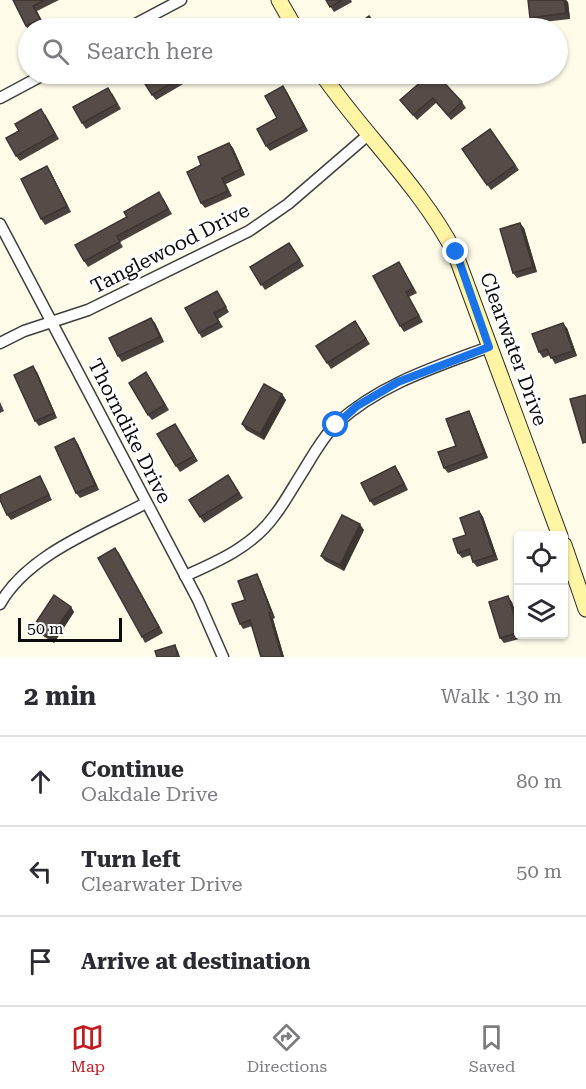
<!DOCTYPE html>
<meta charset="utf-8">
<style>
body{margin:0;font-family:"Roboto Serif",serif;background:#f2f2f3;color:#2b2b33}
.controls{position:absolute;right:18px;bottom:18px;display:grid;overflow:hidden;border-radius:6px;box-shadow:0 2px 4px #0004}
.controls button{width:54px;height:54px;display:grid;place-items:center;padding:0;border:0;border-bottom:2px solid #e1e1e2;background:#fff;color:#2b2b33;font:30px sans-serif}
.scale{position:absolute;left:18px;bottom:15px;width:104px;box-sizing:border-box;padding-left:6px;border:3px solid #0b0b0b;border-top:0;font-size:16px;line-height:21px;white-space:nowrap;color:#0b0b0b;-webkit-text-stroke:4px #fff;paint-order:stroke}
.stop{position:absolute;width:18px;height:18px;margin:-14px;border:4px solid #1a73e8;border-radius:50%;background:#fff}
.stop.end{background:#1a73e8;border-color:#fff;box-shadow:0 2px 6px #0008}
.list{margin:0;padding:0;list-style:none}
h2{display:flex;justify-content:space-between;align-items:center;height:78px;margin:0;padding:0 24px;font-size:26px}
h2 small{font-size:20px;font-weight:400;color:#7c7c81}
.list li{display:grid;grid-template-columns:39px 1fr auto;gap:18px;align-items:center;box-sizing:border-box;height:90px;padding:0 24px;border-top:2px solid #e1e1e2}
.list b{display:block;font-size:22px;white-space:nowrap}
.list p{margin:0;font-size:20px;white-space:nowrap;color:#7c7c81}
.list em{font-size:20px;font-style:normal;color:#7c7c81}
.icon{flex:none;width:33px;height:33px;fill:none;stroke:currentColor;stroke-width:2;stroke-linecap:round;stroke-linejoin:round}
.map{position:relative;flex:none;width:586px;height:657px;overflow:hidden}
.search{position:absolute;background:#fff;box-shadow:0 2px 4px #0004;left:18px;right:18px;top:18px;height:66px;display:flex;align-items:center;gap:15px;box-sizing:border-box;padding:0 21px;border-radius:33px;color:#7c7c81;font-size:22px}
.sheet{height:348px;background:#fff}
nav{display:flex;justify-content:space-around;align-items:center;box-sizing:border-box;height:84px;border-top:2px solid #e1e1e2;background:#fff;font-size:16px;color:#7c7c81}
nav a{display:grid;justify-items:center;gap:3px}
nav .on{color:#c41a22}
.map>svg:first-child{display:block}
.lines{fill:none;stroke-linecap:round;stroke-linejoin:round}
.street-casing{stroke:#3e3e3e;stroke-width:13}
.secondary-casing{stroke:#2d2d2d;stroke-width:17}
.street{stroke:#fff;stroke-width:10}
.secondary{stroke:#fff5a4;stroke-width:15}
.wall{fill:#49413d}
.shaded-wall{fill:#3c3532}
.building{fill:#554c47;stroke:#3c3532;stroke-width:1.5}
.route{stroke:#1a73e8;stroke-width:8}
.labels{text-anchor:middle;stroke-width:6;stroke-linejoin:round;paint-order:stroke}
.street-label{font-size:20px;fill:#0b0b0b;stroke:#fff}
</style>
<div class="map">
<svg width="586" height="657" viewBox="0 0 586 657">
<rect width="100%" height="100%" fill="#fffbe9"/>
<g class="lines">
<defs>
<g id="street">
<polyline points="128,28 181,0"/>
<polyline points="0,98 45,74"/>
<polyline points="0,224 198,600 223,657"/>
<polyline points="0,343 24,331 88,310 249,231 288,204 368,135"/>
<path d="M 185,576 C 219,561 253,546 275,515 C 285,502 293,487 302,473 C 312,457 322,438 336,424 C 380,384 435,367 489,347"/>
<path d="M 0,604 C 28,554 98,529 146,503"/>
</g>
<g id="secondary">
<polyline points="279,0 295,28"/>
<path d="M 322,74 C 364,135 420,186 455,253 L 560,536"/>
<polyline points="564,545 586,609"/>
</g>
</defs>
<use href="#street" class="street-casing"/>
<use href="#secondary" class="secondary-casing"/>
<use href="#street" class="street"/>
<use href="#secondary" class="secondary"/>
</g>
<g class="wall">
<polygon points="13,0 59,0 37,11 44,24 36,28 28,28 28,30"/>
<polygon points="326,0 351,0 352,2 334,12"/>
<polygon points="568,2 570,19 534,23 530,18"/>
<polygon points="151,74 186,74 190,80 156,100 152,95"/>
<polygon points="223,74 246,74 229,84"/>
<polygon points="430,74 462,102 466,108 451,120 436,103 417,120 400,100"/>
<polygon points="287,92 308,131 270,151 266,146 277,118"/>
<polygon points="112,93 121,109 86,129 82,123"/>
<polygon points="45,114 59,139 20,161 16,156"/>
<polygon points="490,129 519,170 491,190 462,149"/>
<polygon points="229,143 233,148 245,175 226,184 232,196 205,208 201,203 201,165"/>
<polygon points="47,166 50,171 71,212 45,225 41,219"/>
<polygon points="163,198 172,214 120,242 123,247 88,267 84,261"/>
<polygon points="524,228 537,272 517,278 513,273"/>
<polygon points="289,243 304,266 265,290 250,267"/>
<polygon points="399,262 417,293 409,297 423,322 404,332 400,326"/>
<polygon points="217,291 229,312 218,319 223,327 202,338 199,333"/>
<polygon points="151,318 155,323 164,342 122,362 118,356"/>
<polygon points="355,321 370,344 331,369 316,346"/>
<polygon points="567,328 577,356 555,364 550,355 543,358 539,352"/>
<polygon points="37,372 57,418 39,426 35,421"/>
<polygon points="150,378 169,410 152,420 148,415"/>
<polygon points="282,394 286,400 264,440 246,430 242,424"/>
<polygon points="0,402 4,411 0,413"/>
<polygon points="469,411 472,417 488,458 448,473 444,468 456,446"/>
<polygon points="175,424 198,461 180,472 176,466"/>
<polygon points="74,438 78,444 99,490 80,498 76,493"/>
<polygon points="395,466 408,490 374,506 370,501"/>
<polygon points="228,475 243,498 204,523 189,500"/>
<polygon points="43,482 52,500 11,520 7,515"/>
<polygon points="479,511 483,517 498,560 477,567 473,562 471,555 462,558 458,553 466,535"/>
<polygon points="364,530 344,571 325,561 321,556"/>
<polygon points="115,548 163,633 145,643 142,637"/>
<polygon points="260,580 275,618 273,619 284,657 261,657 252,626 243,629 240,624 245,600"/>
<polygon points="512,602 519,623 519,634 522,634 523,638 504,643 500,638"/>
<polygon points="71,607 74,612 54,643 37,632 33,627"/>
</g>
<g class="shaded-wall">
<polygon points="564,0 566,0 568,2 570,19 566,13"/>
<polygon points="283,86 287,92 308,131 304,126"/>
<polygon points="229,143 233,148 245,175 241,169"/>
<polygon points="47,166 50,171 71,212 67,206"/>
<polygon points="520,223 524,228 537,272 533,267"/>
<polygon points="151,318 155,323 164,342 160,337"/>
<polygon points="563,323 567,328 577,356 573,351"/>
<polygon points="33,366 37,372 57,418 54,413"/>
<polygon points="282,394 286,400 264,440 260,434"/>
<polygon points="469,411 472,417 488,458 484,453"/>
<polygon points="74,438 78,444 99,490 95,485"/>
<polygon points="395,466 399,472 408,490 404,484"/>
<polygon points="479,511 483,517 498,560 494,555"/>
<polygon points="360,524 364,530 344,571 340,565"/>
<polygon points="115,548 119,553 163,633 159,627"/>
<polygon points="257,574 260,580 275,618 271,612"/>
<polygon points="508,596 512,602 519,623 519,630"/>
<polygon points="71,607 74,612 54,643 50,638"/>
<polygon points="269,613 273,619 284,657 282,657"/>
<polygon points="175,645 178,651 180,657 178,657"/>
</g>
<g class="building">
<polygon points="13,0 45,0 33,6 40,19 26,26"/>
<polygon points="326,0 342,0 330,7"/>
<polygon points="528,0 564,0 566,13 530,18"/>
<polygon points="369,16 378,28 352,28"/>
<polygon points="223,22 227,28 212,28"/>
<polygon points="151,74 186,74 152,95 142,79"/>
<polygon points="223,74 233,74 225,78"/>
<polygon points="430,74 436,74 462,102 448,115 433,98 413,115 400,100"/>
<polygon points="283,86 304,126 266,146 257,129 277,118 265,96"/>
<polygon points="108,88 117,104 82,123 73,107"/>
<polygon points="41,109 55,134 16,156 6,138 19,131 15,124"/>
<polygon points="490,129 515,165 487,185 462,149"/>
<polygon points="229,143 241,169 222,178 228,191 201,203 187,172 201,165 198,157"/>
<polygon points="47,166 67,206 41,219 21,179"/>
<polygon points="159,192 168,209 117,236 120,242 84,261 75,245 127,217 124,212"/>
<polygon points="520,223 533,267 513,273 500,229"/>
<polygon points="289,243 300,260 261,285 250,267"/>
<polygon points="399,262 413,288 406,292 419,316 400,326 373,276"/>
<polygon points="217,291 226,307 214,313 219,322 199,333 185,308"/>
<polygon points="151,318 160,337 118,356 109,338"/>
<polygon points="355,321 366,339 327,363 316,346"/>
<polygon points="563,323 573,351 551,358 547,349 539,352 532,334"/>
<polygon points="33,366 54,413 35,421 14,375"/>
<polygon points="146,372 165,405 148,415 129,383"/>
<polygon points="264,384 282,394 260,434 242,424"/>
<polygon points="586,395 586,442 583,443 570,399"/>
<polygon points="469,411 484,453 444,468 438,452 456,446 446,419"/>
<polygon points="175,424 194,456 176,466 157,434"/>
<polygon points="74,438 95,485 76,493 55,447"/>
<polygon points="395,466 404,484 370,501 361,483"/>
<polygon points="228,475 239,493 200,517 189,500"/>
<polygon points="40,476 49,495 7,515 0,500 0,495"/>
<polygon points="479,511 494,555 473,562 469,549 458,553 453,539 466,535 460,518"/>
<polygon points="342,515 360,524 340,565 321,556"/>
<polygon points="115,548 159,627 142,637 98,558"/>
<polygon points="257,574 271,612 269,613 282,657 261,657 250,620 240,624 232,604 245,600 238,581"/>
<polygon points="54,595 71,607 50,638 33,627"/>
<polygon points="508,596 519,632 500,638 489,602"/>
<polygon points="175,645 178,657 157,657 155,651"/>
</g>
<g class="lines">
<polyline class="route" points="336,425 357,406 398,382 489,347 456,252"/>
</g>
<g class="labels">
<g class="street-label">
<text transform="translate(170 248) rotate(-27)" y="7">Tanglewood Drive</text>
<text transform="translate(514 349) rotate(70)" y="7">Clearwater Drive</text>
<text transform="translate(130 431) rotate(63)" y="7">Thorndike Drive</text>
</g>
</g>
</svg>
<div class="controls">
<button><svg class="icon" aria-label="locate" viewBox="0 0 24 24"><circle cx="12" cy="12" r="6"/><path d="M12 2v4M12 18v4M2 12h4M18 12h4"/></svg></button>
<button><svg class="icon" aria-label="layers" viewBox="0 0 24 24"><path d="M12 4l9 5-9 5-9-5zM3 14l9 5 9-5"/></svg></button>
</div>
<div class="scale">50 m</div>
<div class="stop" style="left:336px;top:425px"></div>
<div class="stop end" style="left:456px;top:252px"></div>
<div class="search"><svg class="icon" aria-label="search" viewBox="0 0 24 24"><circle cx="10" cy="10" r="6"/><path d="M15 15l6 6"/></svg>Search here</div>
</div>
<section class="sheet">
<h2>2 min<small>Walk · 130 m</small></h2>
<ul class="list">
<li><svg class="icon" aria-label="ahead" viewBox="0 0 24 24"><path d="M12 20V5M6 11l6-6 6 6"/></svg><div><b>Continue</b><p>Oakdale Drive</p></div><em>80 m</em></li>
<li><svg class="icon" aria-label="left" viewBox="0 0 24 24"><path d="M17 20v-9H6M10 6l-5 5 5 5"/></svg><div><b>Turn left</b><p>Clearwater Drive</p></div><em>50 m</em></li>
<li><svg class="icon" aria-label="arrive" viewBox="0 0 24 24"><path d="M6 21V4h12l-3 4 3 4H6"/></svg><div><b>Arrive at destination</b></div></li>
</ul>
</section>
<nav>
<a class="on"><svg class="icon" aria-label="map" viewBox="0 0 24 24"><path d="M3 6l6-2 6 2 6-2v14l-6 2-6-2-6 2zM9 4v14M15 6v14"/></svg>Map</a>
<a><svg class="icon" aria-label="directions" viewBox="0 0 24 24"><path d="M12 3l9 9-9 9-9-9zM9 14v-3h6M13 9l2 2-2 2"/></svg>Directions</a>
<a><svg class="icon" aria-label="saved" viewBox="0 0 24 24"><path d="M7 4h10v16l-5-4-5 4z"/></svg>Saved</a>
</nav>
